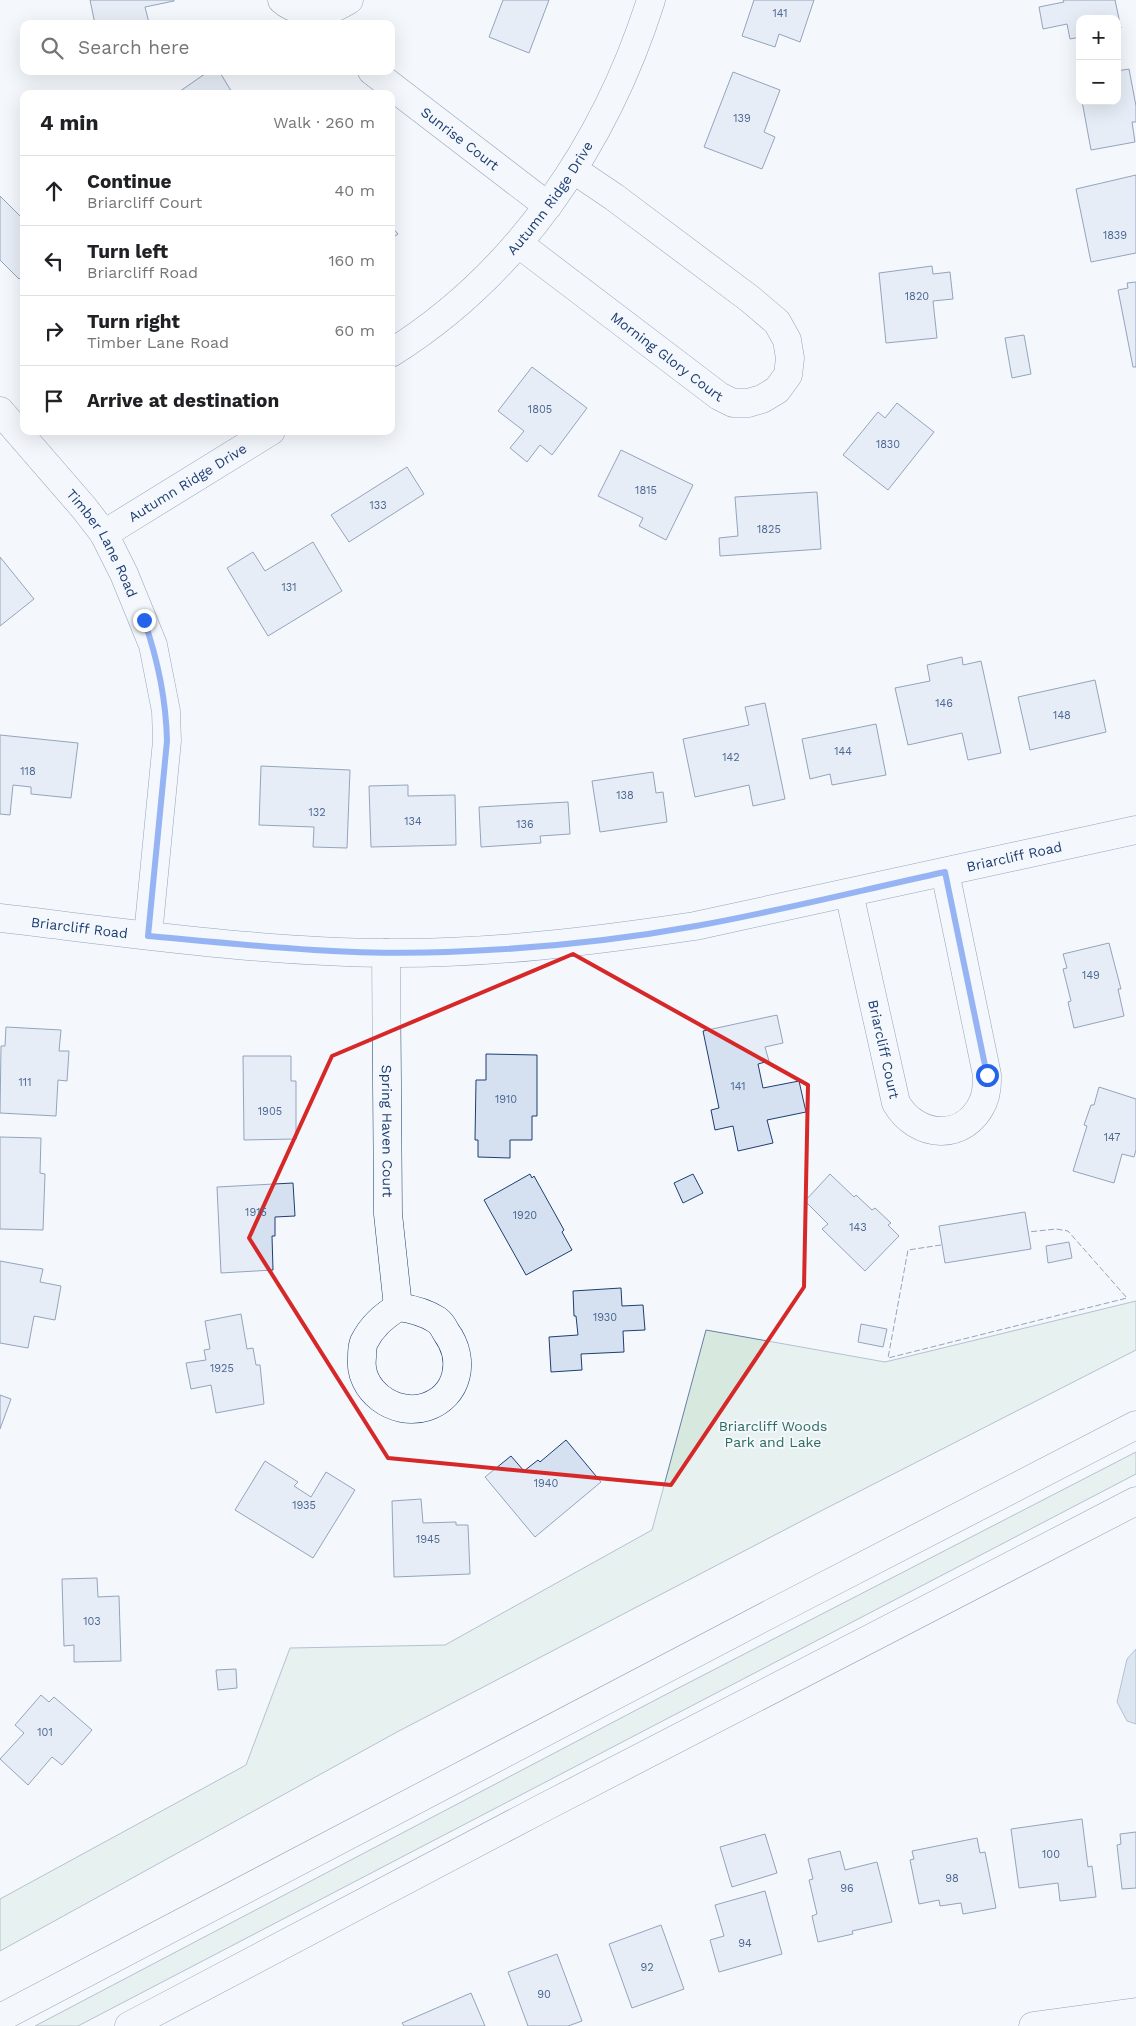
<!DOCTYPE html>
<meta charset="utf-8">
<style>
body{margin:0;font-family:"Work Sans",sans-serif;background:#f6f6f6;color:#202124}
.controls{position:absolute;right:15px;top:15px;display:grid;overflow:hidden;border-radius:10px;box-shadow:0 5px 20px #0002}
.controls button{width:45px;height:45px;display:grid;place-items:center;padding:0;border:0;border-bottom:1px solid #e0e0e0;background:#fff;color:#202124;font:25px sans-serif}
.stop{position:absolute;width:15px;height:15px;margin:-11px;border:4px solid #2563eb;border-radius:50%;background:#fff}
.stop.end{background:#2563eb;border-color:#fff;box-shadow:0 1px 5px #0008}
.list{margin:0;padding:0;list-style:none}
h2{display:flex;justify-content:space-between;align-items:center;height:65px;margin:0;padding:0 20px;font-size:21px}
h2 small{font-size:16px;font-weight:400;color:#757577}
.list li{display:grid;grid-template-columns:32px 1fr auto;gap:15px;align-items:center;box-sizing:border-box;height:70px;padding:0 20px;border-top:1px solid #e0e0e0}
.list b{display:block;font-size:19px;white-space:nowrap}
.list p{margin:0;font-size:16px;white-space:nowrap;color:#757577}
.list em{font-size:16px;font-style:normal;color:#757577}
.icon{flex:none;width:28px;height:28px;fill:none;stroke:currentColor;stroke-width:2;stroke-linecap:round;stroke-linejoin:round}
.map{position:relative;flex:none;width:1136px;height:2026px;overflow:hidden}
.search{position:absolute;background:#fff;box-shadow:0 5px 20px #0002;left:20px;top:20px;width:375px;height:55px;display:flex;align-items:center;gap:12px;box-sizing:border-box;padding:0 18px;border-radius:10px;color:#757577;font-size:19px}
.panel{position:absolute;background:#fff;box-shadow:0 5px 20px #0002;left:20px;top:90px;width:375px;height:345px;border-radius:10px}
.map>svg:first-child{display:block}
.green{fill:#d7e8df;stroke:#687fa3}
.water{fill:#bed0e5;stroke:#687fa3}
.building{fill:#d5e0f0;stroke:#1d3f73}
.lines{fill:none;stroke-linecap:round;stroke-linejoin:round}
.minor-casing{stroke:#1d3f73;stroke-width:29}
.tertiary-casing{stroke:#1d3f73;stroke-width:29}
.primary-casing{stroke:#1d3f73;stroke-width:29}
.minor{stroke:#f4f7fb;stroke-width:28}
.tertiary{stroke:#f4f7fb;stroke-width:28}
.primary{stroke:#f4f7fb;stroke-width:28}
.fence{stroke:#1d3f73;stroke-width:1;stroke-dasharray:6 2.5;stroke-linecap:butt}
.route{stroke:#2563eb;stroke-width:6}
.marked{fill:none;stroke:#d62828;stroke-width:4;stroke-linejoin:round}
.labels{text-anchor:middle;stroke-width:4;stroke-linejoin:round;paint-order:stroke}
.number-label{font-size:11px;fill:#4b6792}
.street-label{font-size:14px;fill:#1d3f73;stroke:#f4f7fb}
.park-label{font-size:14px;fill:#2c6c60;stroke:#f4f7fb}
</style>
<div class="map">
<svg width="1136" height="2026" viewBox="0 0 1136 2026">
<rect width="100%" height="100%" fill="#f4f7fb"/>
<g class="green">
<polygon points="1136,1301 1136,1350 817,1513 397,1732 0,1951 0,1899 246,1765 290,1648 445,1645 652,1530 706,1330 885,1362"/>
<polygon points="1136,1452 1136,1474 78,2026 35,2026 661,1697"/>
</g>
<polygon class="water" points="1136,1649 1136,1724 1127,1721 1117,1702 1127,1659"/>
<g class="building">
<polygon points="90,0 174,0 174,1 145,7 149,23 154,22 155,24 95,24"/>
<polygon points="503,0 549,0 529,53 489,37"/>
<polygon points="754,0 814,0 800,42 779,34 775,47 742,36"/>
<polygon points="1063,0 1115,0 1121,28 1117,29 1117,19 1080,19 1080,37 1070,39 1067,24 1043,29 1039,7 1064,2"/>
<polygon points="1129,69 1136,106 1136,122 1132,122 1135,142 1091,150 1082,101 1117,101 1117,71"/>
<polygon points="209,71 219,71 233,94 176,94"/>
<polygon points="733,72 780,90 764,132 775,137 762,169 704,147"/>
<polygon points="1136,175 1136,253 1091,262 1076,189"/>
<polygon points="0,196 24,220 24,275 19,279 0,260"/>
<polygon points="391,226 398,234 391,239"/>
<polygon points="932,266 933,274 950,272 953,299 933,301 937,338 886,343 879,273"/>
<polygon points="1136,282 1136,367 1133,367 1118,290 1128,288 1127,283"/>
<polygon points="1024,335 1031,374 1012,378 1005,338"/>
<polygon points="532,367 587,408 552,455 540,445 527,462 510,448 524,431 498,411"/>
<polygon points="897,403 934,432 888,490 843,455 878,412 885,418"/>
<polygon points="621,450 693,485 666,540 639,526 643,518 598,496"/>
<polygon points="407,467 424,494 349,542 331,515"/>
<polygon points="817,492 821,549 720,556 719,538 738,536 735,497"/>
<polygon points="313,542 342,591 268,636 227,568 253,552 265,571"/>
<polygon points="0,557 34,599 0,626"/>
<polygon points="962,657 963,665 981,661 1001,753 968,760 962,733 908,745 895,688 930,681 927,665"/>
<polygon points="1095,680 1106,732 1030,750 1018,697"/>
<polygon points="765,703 785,799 753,806 749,785 695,797 683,739 749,725 745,707"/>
<polygon points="876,724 886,775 832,785 830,774 810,779 802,739"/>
<polygon points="0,735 78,743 71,798 31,794 31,787 13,785 10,815 0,814"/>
<polygon points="261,766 350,770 347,848 313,847 314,827 259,825"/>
<polygon points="653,772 656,793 663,792 667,822 600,832 592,781"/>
<polygon points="408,785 408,796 455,795 456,845 371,847 369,786"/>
<polygon points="568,802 570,834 540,836 541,843 481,847 479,807"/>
<polygon points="1109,943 1121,989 1118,989 1124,1016 1074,1028 1068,1002 1071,1001 1063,969 1067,968 1063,954"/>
<polygon points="777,1015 783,1043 765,1047 769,1061 758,1064 763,1088 799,1081 806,1112 767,1120 773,1143 738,1151 733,1126 715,1130 711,1110 719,1108 703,1031"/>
<polygon points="6,1027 61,1030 59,1051 69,1051 67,1081 58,1080 56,1116 0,1113 1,1046 5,1046"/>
<polygon points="486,1054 537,1055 537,1116 532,1116 532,1140 510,1140 510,1158 478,1157 478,1140 475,1140 476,1080 486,1080"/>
<polygon points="243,1056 291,1056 291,1081 296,1081 296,1139 244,1140"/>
<polygon points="1099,1087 1136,1099 1136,1150 1134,1157 1122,1154 1114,1183 1073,1171 1087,1126 1084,1125 1091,1105 1094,1105"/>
<polygon points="0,1137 41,1138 40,1173 45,1174 43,1230 0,1229"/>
<polygon points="530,1174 532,1178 534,1176 564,1230 562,1232 572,1250 526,1275 484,1200"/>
<polygon points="693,1174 703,1193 683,1203 674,1183"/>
<polygon points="830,1174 854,1197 856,1195 872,1210 875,1208 891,1223 888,1225 899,1236 865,1271 822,1229 828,1224 805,1201"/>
<polygon points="293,1183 295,1216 275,1217 275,1236 272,1236 273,1270 221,1273 217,1187"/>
<polygon points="1025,1212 1031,1249 945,1263 939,1226"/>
<polygon points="1069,1242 1072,1258 1048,1263 1046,1246"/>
<polygon points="0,1261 43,1269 40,1282 61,1286 55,1320 34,1316 28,1348 0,1343"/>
<polygon points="621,1288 622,1306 643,1305 645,1330 623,1331 624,1352 581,1354 582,1370 551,1372 549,1337 578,1335 576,1316 574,1316 573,1291"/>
<polygon points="241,1314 247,1349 253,1348 256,1365 260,1365 264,1404 216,1413 211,1385 191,1389 186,1363 206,1360 204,1350 210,1349 205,1321"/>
<polygon points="861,1324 887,1329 883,1347 858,1342"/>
<polygon points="0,1395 11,1399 0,1429"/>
<polygon points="566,1440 601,1482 535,1537 485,1477 511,1456 524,1471 538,1460 540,1462"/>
<polygon points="265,1461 298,1482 294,1486 311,1497 326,1472 355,1490 313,1558 235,1510"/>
<polygon points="421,1499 423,1523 456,1522 456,1525 468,1525 470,1574 394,1577 392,1501"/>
<polygon points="97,1578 98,1597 119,1596 121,1661 74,1662 74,1645 64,1646 62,1579"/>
<polygon points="236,1669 237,1688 218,1690 216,1670"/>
<polygon points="41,1695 49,1702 54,1697 92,1730 62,1765 52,1757 28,1785 0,1759 24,1733 15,1725"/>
<polygon points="1082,1819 1088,1867 1092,1866 1096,1897 1060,1901 1058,1883 1019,1888 1011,1829"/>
<polygon points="1136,1832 1136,1888 1122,1889 1117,1845 1121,1844 1120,1834"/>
<polygon points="765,1834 777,1873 732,1887 720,1847"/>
<polygon points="977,1838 980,1853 985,1852 996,1908 963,1914 961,1903 940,1906 939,1900 919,1904 910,1860 914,1859 912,1851"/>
<polygon points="840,1851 845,1870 877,1862 892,1922 852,1931 853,1934 818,1942 812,1916 817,1914 809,1880 813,1879 808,1859"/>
<polygon points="765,1891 782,1954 719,1972 710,1940 724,1936 715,1905"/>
<polygon points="661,1925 684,1989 632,2008 609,1944"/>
<polygon points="557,1954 582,2021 568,2026 528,2026 508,1972"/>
<polygon points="471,1993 485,2026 404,2026 402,2023"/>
</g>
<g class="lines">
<defs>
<g id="minor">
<path d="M 282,0 C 294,11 315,14 331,9 C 337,7 343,3 349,0"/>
<path id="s1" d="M 372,71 L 548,206"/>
<path id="s2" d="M 519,244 L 719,396 L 733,403 L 748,403 L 762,399 L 777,390 L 788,375 L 790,358 L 787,340 L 777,322 L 750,299 L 614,197 L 574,170"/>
<path id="s3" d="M 391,353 C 519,273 606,142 651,0"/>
<path id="s4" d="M 0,411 L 84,508 L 104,534 L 124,574 L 153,645 L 166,711 L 167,741 L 148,935"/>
<path id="s5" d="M 104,534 L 271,431"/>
<path id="s6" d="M 849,893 L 896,1103 C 917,1139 965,1142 983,1102 C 987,1093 987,1084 987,1075 L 945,872"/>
<path id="s7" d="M 386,953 L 388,1214 L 398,1307"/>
<path d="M 398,1307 C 412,1309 425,1312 437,1320 C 441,1323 444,1328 446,1332 C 466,1359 459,1396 426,1407 C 394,1417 358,1390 362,1357 C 362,1353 362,1347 364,1342 C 372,1326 383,1317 398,1307 Z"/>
<polyline points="1033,2026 1136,2012"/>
</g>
<g id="tertiary">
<path id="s8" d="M 0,918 C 128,933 258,952 387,953 C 490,954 593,941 695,926 L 1136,830"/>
</g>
<g id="primary">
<polyline points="0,2018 772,1613 1136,1425"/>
<polyline points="129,2026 537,1811 1136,1501"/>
</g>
</defs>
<use href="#minor" class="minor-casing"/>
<use href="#tertiary" class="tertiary-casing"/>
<use href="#primary" class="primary-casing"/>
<use href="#minor" class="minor"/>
<use href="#tertiary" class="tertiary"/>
<use href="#primary" class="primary"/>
<polyline class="fence" points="941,1245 908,1250 888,1358 1127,1298 1068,1231 1056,1229 1028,1232"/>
</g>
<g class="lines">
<path class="route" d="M 144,620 C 158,660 166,699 167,741 L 148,936 C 247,945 347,956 447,952 C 530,949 614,941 696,926 C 780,911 862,890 945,872 L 987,1075"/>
</g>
<path d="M0 0H1136V2026H0ZM 573,954 L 808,1085 L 804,1287 L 671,1485 L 388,1458 L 249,1238 L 332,1056 Z" fill="#f4f7fb" fill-opacity=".55" fill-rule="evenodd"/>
<path class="marked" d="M 573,954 L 808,1085 L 804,1287 L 671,1485 L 388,1458 L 249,1238 L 332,1056 Z"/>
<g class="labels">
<g class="number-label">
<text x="780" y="17">141</text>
<text x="742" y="122">139</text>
<text x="1115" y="239">1839</text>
<text x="917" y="300">1820</text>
<text x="540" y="413">1805</text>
<text x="888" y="448">1830</text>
<text x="646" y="494">1815</text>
<text x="378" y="509">133</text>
<text x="769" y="533">1825</text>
<text x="289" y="591">131</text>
<text x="944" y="707">146</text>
<text x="1062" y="719">148</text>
<text x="843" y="755">144</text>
<text x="731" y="761">142</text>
<text x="28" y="775">118</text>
<text x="625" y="799">138</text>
<text x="317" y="816">132</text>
<text x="413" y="825">134</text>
<text x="525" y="828">136</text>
<text x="1091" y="979">149</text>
<text x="25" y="1086">111</text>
<text x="738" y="1090">141</text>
<text x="506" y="1103">1910</text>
<text x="270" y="1115">1905</text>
<text x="1112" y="1141">147</text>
<text x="256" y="1216">1915</text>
<text x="525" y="1219">1920</text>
<text x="858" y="1231">143</text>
<text x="605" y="1321">1930</text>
<text x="222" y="1372">1925</text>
<text x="546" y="1487">1940</text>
<text x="304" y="1509">1935</text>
<text x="428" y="1543">1945</text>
<text x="92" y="1625">103</text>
<text x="45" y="1736">101</text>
<text x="1051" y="1858">100</text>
<text x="952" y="1882">98</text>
<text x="847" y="1892">96</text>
<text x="745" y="1947">94</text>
<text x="647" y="1971">92</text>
<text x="544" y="1998">90</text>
</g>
<g class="street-label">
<text dy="5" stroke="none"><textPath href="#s1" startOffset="111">Sunrise Court</textPath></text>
<text dy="5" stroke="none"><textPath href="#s3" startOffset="224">Autumn Ridge Drive</textPath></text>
<text dy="5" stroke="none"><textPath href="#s2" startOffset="186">Morning Glory Court</textPath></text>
<text dy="5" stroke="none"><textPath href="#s5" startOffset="98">Autumn Ridge Drive</textPath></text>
<text dy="5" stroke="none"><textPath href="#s4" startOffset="168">Timber Lane Road</textPath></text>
<text dy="5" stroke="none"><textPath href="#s8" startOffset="1025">Briarcliff Road</textPath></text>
<text dy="5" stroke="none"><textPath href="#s8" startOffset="80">Briarcliff Road</textPath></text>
<text dy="5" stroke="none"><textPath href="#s6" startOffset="160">Briarcliff Court</textPath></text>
<text dy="5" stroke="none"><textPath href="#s7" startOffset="178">Spring Haven Court</textPath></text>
</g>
<g class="park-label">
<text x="773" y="1431">Briarcliff Woods<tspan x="773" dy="16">Park and Lake</tspan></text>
</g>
</g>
</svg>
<div class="controls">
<button>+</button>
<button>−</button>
</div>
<div class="stop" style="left:987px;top:1075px"></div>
<div class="stop end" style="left:144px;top:620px"></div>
<div class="search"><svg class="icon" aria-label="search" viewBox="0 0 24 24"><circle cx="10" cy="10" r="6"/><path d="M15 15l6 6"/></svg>Search here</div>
<section class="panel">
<h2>4 min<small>Walk · 260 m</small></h2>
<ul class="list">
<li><svg class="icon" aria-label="ahead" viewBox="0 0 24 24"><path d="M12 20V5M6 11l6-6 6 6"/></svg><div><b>Continue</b><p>Briarcliff Court</p></div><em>40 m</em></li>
<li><svg class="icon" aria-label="left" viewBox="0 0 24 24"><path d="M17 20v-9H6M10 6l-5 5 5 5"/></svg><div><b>Turn left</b><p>Briarcliff Road</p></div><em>160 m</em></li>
<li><svg class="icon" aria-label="right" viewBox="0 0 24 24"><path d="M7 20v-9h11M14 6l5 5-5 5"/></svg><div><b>Turn right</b><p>Timber Lane Road</p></div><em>60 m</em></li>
<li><svg class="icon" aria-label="arrive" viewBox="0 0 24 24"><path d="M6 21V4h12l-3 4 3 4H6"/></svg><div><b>Arrive at destination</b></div></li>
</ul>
</section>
</div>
